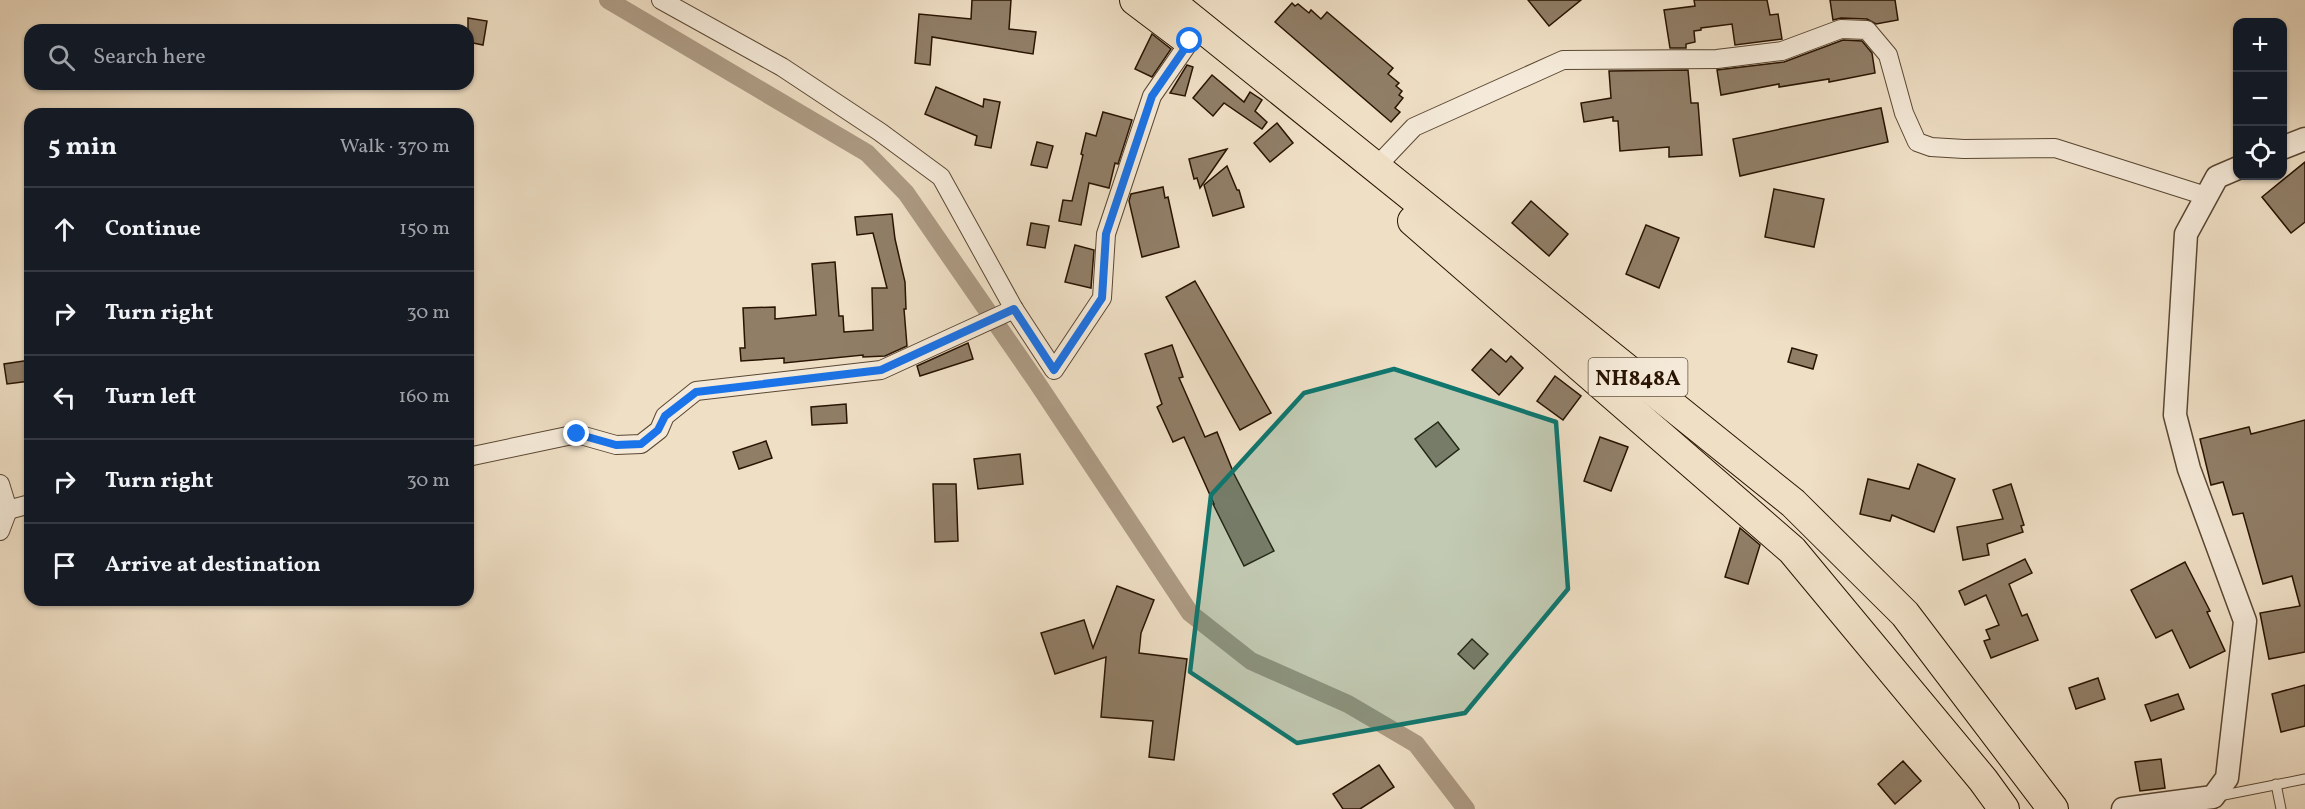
<!DOCTYPE html>
<meta charset="utf-8">
<style>
body{margin:0;font-family:Vollkorn,serif;background:#242831;color:#f1f3f6}
.controls{position:absolute;right:18px;top:18px;display:grid;overflow:hidden;border-radius:12px;box-shadow:0 2px 4px #0004}
.controls button{width:54px;height:54px;display:grid;place-items:center;padding:0;border:0;border-bottom:2px solid #363941;background:#171b24;color:#f1f3f6;font:30px sans-serif}
.stop{position:absolute;width:18px;height:18px;margin:-14px;border:4px solid #1a73e8;border-radius:50%;background:#fff}
.stop.end{background:#1a73e8;border-color:#fff;box-shadow:0 2px 6px #0008}
.list{margin:0;padding:0;list-style:none}
h2{display:flex;justify-content:space-between;align-items:center;height:78px;margin:0;padding:0 24px;font-size:26px}
h2 small{font-size:20px;font-weight:400;color:#9ea1a6}
.list li{display:grid;grid-template-columns:39px 1fr auto;gap:18px;align-items:center;box-sizing:border-box;height:84px;padding:0 24px;border-top:2px solid #363941}
.list b{display:block;font-size:22px;white-space:nowrap}
.list em{font-size:20px;font-style:normal;color:#9ea1a6}
.icon{flex:none;width:33px;height:33px;fill:none;stroke:currentColor;stroke-width:2;stroke-linecap:round;stroke-linejoin:round}
.map{position:relative;flex:none;width:2305px;height:809px;overflow:hidden}
.search{position:absolute;background:#171b24;box-shadow:0 2px 4px #0004;left:24px;top:24px;width:450px;height:66px;display:flex;align-items:center;gap:15px;box-sizing:border-box;padding:0 21px;border-radius:18px;color:#9ea1a6;font-size:22px}
.panel{position:absolute;background:#171b24;box-shadow:0 2px 4px #0004;left:24px;top:108px;width:450px;height:498px;border-radius:18px}
.map>svg:first-child{display:block}
.lines{fill:none;stroke-linecap:round;stroke-linejoin:round}
.canal{stroke:#ac9a83;stroke-width:18}
.building{fill:#907e67;stroke:#291402;stroke-width:1.5}
.service-casing{stroke:#5a4733;stroke-width:11}
.minor-casing{stroke:#5a4733;stroke-width:20}
.tertiary-casing{stroke:#5a4733;stroke-width:25}
.trunk-casing{stroke:#291402;stroke-width:32}
.service{stroke:#f5ead9;stroke-width:9}
.minor{stroke:#f5ead9;stroke-width:18}
.tertiary{stroke:#f5ead9;stroke-width:22}
.trunk{stroke:#efdfc5;stroke-width:30}
.route{stroke:#1a73e8;stroke-width:8}
.marked{fill:#0f766e;fill-opacity:0.2;stroke:#0f766e;stroke-width:4.5;stroke-linejoin:round}
.labels{text-anchor:middle;stroke-width:4.5;stroke-linejoin:round;paint-order:stroke}
.shield{fill:#f5ead9;stroke:#665442;stroke-width:1.5}
.shield-label{font-size:22px;font-weight:bold;fill:#291402}
</style>
<div class="map">
<svg width="2305" height="809" viewBox="0 0 2305 809">
<rect width="100%" height="100%" fill="#efdfc5"/>
<filter id="stains"><feTurbulence type="fractalNoise" baseFrequency=".00333" numOctaves="4"/><feColorMatrix values="0 0 0 0 .2 0 0 0 0 .09 0 0 0 0 .02 0 0 0 .5 -.17"/></filter>
<radialGradient id="worn" r=".72"><stop offset=".6" stop-color="#630" stop-opacity="0"/><stop offset="1" stop-color="#630" stop-opacity=".3"/></radialGradient>
<g class="lines">
<polyline class="canal" points="608,0 867,153 906,193 1036,381 1190,613 1251,661 1348,704 1416,744 1466,809"/>
</g>
<g class="building">
<polygon points="972,0 1011,0 1009,29 1036,32 1033,54 932,37 930,65 915,63 919,14 971,19"/>
<polygon points="1528,0 1581,0 1549,26"/>
<polygon points="1694,0 1767,0 1770,15 1778,14 1782,39 1735,45 1732,24 1701,28 1701,30 1694,31 1695,42 1686,44 1686,48 1670,48 1664,10 1695,6"/>
<polygon points="1830,0 1895,0 1898,20 1876,24 1867,19 1841,18 1833,20"/>
<polygon points="1292,3 1295,6 1298,4 1309,13 1311,10 1321,19 1327,12 1393,68 1388,74 1399,83 1396,86 1402,91 1399,95 1403,98 1395,108 1400,112 1391,122 1275,22"/>
<polygon points="468,18 487,21 483,45 468,42"/>
<polygon points="1152,34 1171,49 1152,77 1135,69"/>
<polygon points="1843,40 1862,41 1872,53 1875,73 1829,82 1829,79 1779,87 1779,84 1721,95 1717,70 1784,62"/>
<polygon points="1187,65 1193,67 1185,96 1170,93"/>
<polygon points="1688,70 1691,103 1698,103 1702,155 1669,157 1669,147 1620,151 1618,121 1613,121 1613,117 1584,122 1581,103 1611,98 1609,71"/>
<polygon points="1212,75 1244,102 1250,92 1262,100 1255,111 1267,122 1262,129 1224,103 1213,116 1193,98"/>
<polygon points="936,87 983,107 984,99 1000,102 991,148 975,145 977,136 925,114"/>
<polygon points="1881,108 1888,142 1740,176 1733,139"/>
<polygon points="1103,112 1132,120 1118,164 1115,163 1109,188 1089,183 1081,225 1059,221 1063,200 1072,201 1083,155 1081,154 1086,133 1096,136"/>
<polygon points="1277,123 1293,143 1270,162 1254,143"/>
<polygon points="1037,142 1053,146 1047,168 1031,165"/>
<polygon points="1227,149 1200,188 1197,178 1194,179 1189,159"/>
<polygon points="2305,162 2305,222 2291,233 2262,197"/>
<polygon points="1227,166 1237,190 1239,190 1244,207 1213,216 1204,185"/>
<polygon points="1163,187 1165,198 1168,197 1179,247 1142,257 1129,201 1131,194"/>
<polygon points="1774,189 1824,199 1814,247 1765,237"/>
<polygon points="1531,201 1568,234 1549,256 1512,223"/>
<polygon points="892,214 895,239 905,282 906,309 904,309 907,346 885,356 863,357 863,355 784,363 784,358 741,361 740,348 745,348 743,308 775,307 775,319 816,315 812,264 835,262 839,316 843,316 844,332 873,330 872,288 887,288 873,233 857,235 855,217"/>
<polygon points="1031,223 1049,226 1045,248 1027,245"/>
<polygon points="1646,225 1679,238 1659,288 1626,274"/>
<polygon points="1075,245 1094,250 1091,288 1065,282"/>
<polygon points="1195,281 1271,413 1240,430 1166,297"/>
<polygon points="968,343 973,359 920,376 917,366"/>
<polygon points="1172,345 1183,377 1179,378 1205,437 1217,432 1234,474 1274,551 1244,566 1213,504 1214,504 1184,437 1173,442 1157,407 1162,404 1145,354"/>
<polygon points="1792,348 1817,355 1813,369 1788,362"/>
<polygon points="1491,349 1506,362 1511,356 1523,368 1499,395 1472,370"/>
<polygon points="30,360 30,381 7,384 4,364"/>
<polygon points="1555,376 1581,396 1563,420 1537,401"/>
<polygon points="846,404 847,423 812,425 811,407"/>
<polygon points="2305,420 2305,652 2269,659 2260,613 2300,606 2292,576 2263,584 2243,513 2233,515 2223,482 2211,485 2200,439 2249,427 2251,434"/>
<polygon points="1438,422 1459,449 1436,467 1415,439"/>
<polygon points="1600,437 1628,447 1611,491 1584,481"/>
<polygon points="766,441 772,458 739,469 733,452"/>
<polygon points="1020,454 1023,484 978,489 974,459"/>
<polygon points="1918,464 1955,479 1934,532 1892,515 1890,521 1860,514 1868,479 1909,489"/>
<polygon points="933,484 956,484 958,541 935,542"/>
<polygon points="2011,484 2024,525 2021,526 2023,532 1987,544 1989,555 1963,560 1957,527 2003,519 1993,490"/>
<polygon points="1740,528 1760,545 1748,584 1725,577"/>
<polygon points="2025,559 2032,573 2009,584 2022,616 2027,614 2038,640 1991,658 1984,641 1990,639 1986,630 1999,625 1986,595 1965,605 1959,591"/>
<polygon points="2185,562 2210,611 2207,612 2225,651 2190,668 2172,630 2156,638 2131,590"/>
<polygon points="1117,586 1154,600 1141,633 1139,653 1187,659 1174,760 1149,757 1153,721 1101,717 1106,657 1055,674 1041,633 1084,620 1093,648"/>
<polygon points="1472,639 1488,654 1474,669 1458,654"/>
<polygon points="2098,678 2105,699 2076,709 2069,688"/>
<polygon points="2305,685 2305,726 2281,732 2272,694"/>
<polygon points="2178,694 2184,709 2151,721 2145,705"/>
<polygon points="2161,759 2165,788 2140,791 2135,762"/>
<polygon points="1903,761 1921,781 1895,804 1878,784"/>
<polygon points="1379,765 1394,787 1360,809 1343,809 1333,794"/>
</g>
<g class="lines">
<defs>
<g id="service">
<polyline points="2276,784 2281,809"/>
<polyline points="2219,796 2305,779"/>
</g>
<g id="minor">
<polyline points="661,0 782,67 880,132 941,177 1014,309 1054,370 1102,298 1106,234 1152,96 1190,41"/>
<polyline points="1376,167 1414,127 1563,60 1717,59 1782,51 1841,29 1867,30 1888,55 1904,113 1917,142 1931,147 1964,149 2055,148 2206,196"/>
<polyline points="468,457 577,434 616,445 641,444 659,430 665,416 696,391 881,370 1014,309"/>
<polyline points="0,484 8,510 0,531"/>
<polyline points="8,510 30,504"/>
</g>
<g id="tertiary">
<polyline points="2282,148 2305,139"/>
<polyline points="2123,809 2213,797 2227,778 2245,621 2189,469 2175,415 2186,234 2217,177 2238,168"/>
</g>
<g id="trunk">
<polyline points="1135,0 1184,37"/>
<polyline points="1168,0 1793,503 1905,614 2053,809"/>
<polyline points="1413,221 1792,550 1983,780 2004,809"/>
</g>
</defs>
<use href="#service" class="service-casing"/>
<use href="#minor" class="minor-casing"/>
<use href="#tertiary" class="tertiary-casing"/>
<use href="#trunk" class="trunk-casing"/>
<use href="#service" class="service"/>
<use href="#minor" class="minor"/>
<use href="#tertiary" class="tertiary"/>
<use href="#trunk" class="trunk"/>
</g>
<g class="lines">
<polyline class="route" points="577,434 616,445 641,444 658,430 665,416 696,392 881,370 1014,309 1054,370 1102,298 1106,234 1152,96 1190,41"/>
</g>
<path class="marked" d="M 1394,369 L 1556,422 L 1568,589 L 1465,713 L 1297,743 L 1190,672 L 1211,495 L 1304,393 Z"/>
<g class="labels">
<rect class="shield" x="1588.5" y="358" width="99" height="38" rx="4.5"/>
<g class="shield-label">
<text x="1638" y="385">NH848A</text>
</g>
</g>
<rect width="100%" height="100%" filter="url(#stains)"/>
<rect width="100%" height="100%" fill="url(#worn)"/>
</svg>
<div class="controls">
<button>+</button>
<button>−</button>
<button><svg class="icon" aria-label="locate" viewBox="0 0 24 24"><circle cx="12" cy="12" r="6"/><path d="M12 2v4M12 18v4M2 12h4M18 12h4"/></svg></button>
</div>
<div class="stop" style="left:1190px;top:41px"></div>
<div class="stop end" style="left:577px;top:434px"></div>
<div class="search"><svg class="icon" aria-label="search" viewBox="0 0 24 24"><circle cx="10" cy="10" r="6"/><path d="M15 15l6 6"/></svg>Search here</div>
<section class="panel">
<h2>5 min<small>Walk · 370 m</small></h2>
<ul class="list">
<li><svg class="icon" aria-label="ahead" viewBox="0 0 24 24"><path d="M12 20V5M6 11l6-6 6 6"/></svg><div><b>Continue</b></div><em>150 m</em></li>
<li><svg class="icon" aria-label="right" viewBox="0 0 24 24"><path d="M7 20v-9h11M14 6l5 5-5 5"/></svg><div><b>Turn right</b></div><em>30 m</em></li>
<li><svg class="icon" aria-label="left" viewBox="0 0 24 24"><path d="M17 20v-9H6M10 6l-5 5 5 5"/></svg><div><b>Turn left</b></div><em>160 m</em></li>
<li><svg class="icon" aria-label="right" viewBox="0 0 24 24"><path d="M7 20v-9h11M14 6l5 5-5 5"/></svg><div><b>Turn right</b></div><em>30 m</em></li>
<li><svg class="icon" aria-label="arrive" viewBox="0 0 24 24"><path d="M6 21V4h12l-3 4 3 4H6"/></svg><div><b>Arrive at destination</b></div></li>
</ul>
</section>
</div>
